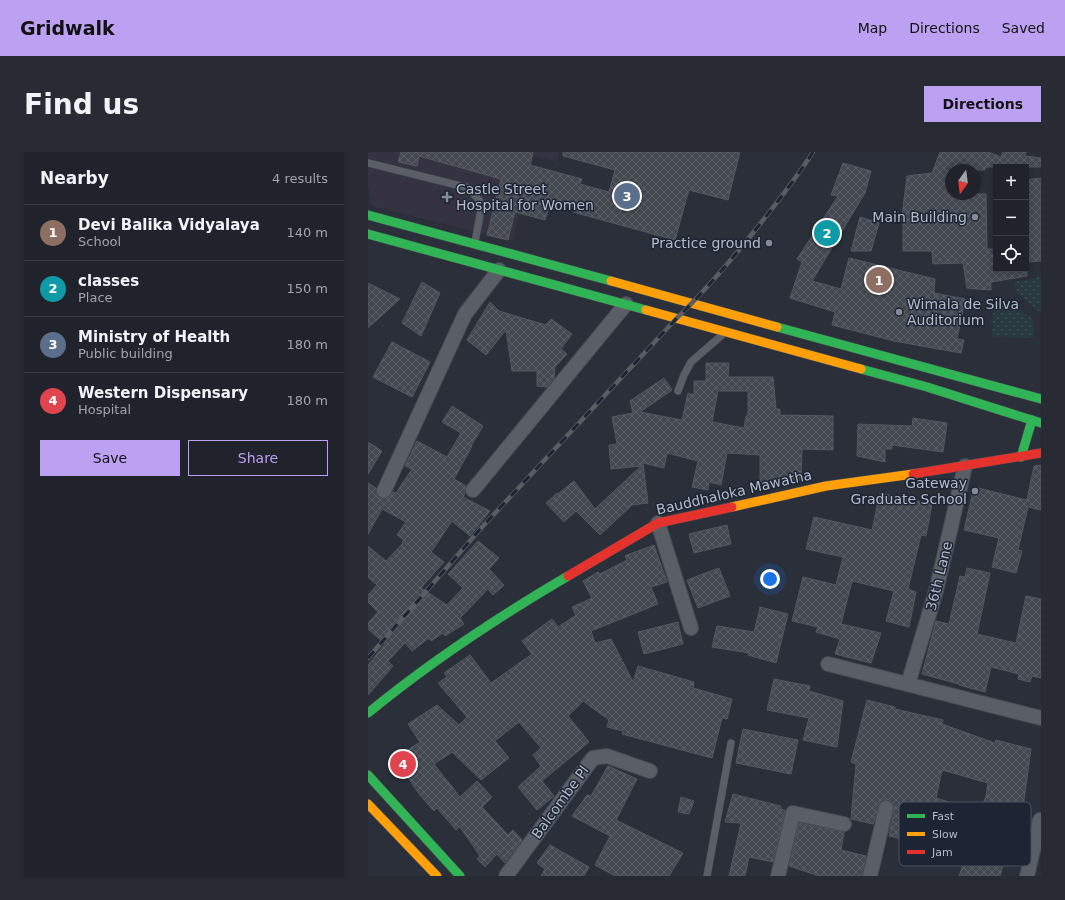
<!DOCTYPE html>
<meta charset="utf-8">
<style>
body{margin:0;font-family:"DejaVu Sans",sans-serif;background:#282b33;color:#f1f3f6}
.controls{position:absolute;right:12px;top:12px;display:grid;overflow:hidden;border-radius:0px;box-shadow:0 2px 6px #0003}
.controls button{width:36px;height:36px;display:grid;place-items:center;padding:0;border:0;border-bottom:1px solid #3d4047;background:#20232b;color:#f1f3f6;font:20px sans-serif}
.compass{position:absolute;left:577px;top:12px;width:36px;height:36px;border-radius:50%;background:#20232b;box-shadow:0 2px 6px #0003;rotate:194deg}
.you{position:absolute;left:402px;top:427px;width:14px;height:14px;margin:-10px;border:3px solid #fff;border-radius:50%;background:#1a73e8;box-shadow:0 0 0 6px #1a73e833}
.badge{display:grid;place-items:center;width:26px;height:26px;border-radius:50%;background:#bca0f2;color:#fff;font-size:13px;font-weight:700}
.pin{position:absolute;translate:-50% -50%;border:2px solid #fff;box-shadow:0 1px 4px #0006}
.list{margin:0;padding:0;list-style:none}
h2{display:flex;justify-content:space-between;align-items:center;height:52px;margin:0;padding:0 16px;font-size:17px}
h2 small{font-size:13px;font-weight:400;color:#a2a4a9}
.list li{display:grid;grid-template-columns:26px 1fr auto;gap:12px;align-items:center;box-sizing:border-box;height:56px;padding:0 16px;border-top:1px solid #3d4047}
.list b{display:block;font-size:15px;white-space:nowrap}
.list p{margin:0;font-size:13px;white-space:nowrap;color:#a2a4a9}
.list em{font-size:13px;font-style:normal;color:#a2a4a9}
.actions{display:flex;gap:8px;padding:12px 16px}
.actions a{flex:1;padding:9px 0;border:1px solid #bca0f2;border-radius:0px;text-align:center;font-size:14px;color:#bca0f2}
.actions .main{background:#bca0f2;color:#111}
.icon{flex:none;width:22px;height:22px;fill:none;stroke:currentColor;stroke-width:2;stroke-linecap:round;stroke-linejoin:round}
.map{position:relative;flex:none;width:673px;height:724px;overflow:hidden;border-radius:0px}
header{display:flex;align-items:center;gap:24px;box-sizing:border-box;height:56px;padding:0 20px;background:#bca0f2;color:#111}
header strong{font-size:19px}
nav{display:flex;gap:22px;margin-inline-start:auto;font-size:14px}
.intro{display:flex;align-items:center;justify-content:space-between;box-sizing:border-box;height:96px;padding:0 24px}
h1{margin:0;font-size:28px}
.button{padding:10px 18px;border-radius:0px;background:#bca0f2;color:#111;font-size:14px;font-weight:700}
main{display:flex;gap:24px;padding:0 24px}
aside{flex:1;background:#20232b;border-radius:0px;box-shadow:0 2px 6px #0003}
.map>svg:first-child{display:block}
.medical{fill:#353342}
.grass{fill:url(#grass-dots)}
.building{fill:url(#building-cross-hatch);stroke:#525761;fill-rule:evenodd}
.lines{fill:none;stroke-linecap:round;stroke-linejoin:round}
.lane-casing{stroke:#464a52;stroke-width:8}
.street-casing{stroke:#464a52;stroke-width:16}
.fast-casing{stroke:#464a52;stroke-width:10}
.slow-casing{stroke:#464a52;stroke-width:10}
.jam-casing{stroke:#464a52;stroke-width:10}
.lane{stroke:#5a5e67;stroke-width:7}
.street{stroke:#5a5e67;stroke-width:14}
.fast{stroke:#30b455;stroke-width:9}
.slow{stroke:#ff9f0a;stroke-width:9}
.jam{stroke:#e5322d;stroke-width:9}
.rail-casing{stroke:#595d64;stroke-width:4.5}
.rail{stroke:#1d2534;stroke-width:3;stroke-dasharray:9;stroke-linecap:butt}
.poi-dot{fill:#848a97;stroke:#1d2534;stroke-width:1.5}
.labels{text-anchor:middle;stroke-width:3;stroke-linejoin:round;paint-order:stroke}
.poi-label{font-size:14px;fill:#b4bbca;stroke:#1d2534;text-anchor:end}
.street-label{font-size:14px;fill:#b4bbca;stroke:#1d2534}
.key{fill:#1d2534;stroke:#4a5261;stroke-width:1}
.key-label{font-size:11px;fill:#b4bbca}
</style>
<header>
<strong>Gridwalk</strong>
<nav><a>Map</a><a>Directions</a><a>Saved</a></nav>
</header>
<div class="intro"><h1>Find us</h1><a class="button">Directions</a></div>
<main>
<aside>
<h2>Nearby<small>4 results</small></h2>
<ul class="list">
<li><span class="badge" style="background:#8d6e63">1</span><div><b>Devi Balika Vidyalaya</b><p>School</p></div><em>140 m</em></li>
<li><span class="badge" style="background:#0f9aa8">2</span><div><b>classes</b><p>Place</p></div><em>150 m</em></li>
<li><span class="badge" style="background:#5c6f8a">3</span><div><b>Ministry of Health</b><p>Public building</p></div><em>180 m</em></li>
<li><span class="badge" style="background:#e0444e">4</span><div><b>Western Dispensary</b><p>Hospital</p></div><em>180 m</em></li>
</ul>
<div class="actions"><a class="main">Save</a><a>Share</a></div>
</aside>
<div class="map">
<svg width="673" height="724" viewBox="0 0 673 724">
<defs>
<pattern id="grass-dots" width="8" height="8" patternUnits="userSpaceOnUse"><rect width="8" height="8" fill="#27393f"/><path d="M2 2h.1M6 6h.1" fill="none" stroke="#445459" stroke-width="1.8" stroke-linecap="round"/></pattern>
<pattern id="building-cross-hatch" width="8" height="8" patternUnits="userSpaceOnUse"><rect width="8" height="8" fill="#444851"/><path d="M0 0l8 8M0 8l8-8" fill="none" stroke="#5d6069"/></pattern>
</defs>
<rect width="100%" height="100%" fill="#2a2f39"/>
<polygon class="medical" points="0,0 191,0 189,10 166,4 145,89 4,54 0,35"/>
<g class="grass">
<polygon points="673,125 673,161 648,140 646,130"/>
<polygon points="626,152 649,155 665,168 666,181 665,186 627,185 624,184"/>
</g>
<g class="building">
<polygon points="33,0 165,0 162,13 214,27 212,32 241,40 247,18 195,4 195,0 372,0 360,48 321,38 307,88 205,60 206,55 183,49 177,68 147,60 140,88 119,83 133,27 51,4 49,14 30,10"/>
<polygon points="572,0 620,0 633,5 635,0 658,0 657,4 673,6 673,15 617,15 617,18 583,18 583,42 618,42 619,97 628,97 628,117 659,117 659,124 623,130 623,138 599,136 595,111 565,112 564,99 535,99 535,69 534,69 534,64 539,24 564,21"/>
<polygon points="475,11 503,19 497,41 444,129 473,137 481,106 567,127 566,141 597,147 589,187 596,188 593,201 526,189 464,173 467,160 422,146 434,110 429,107 470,44 463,43"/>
<polygon points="673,26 673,109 658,110 658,28"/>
<polygon points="492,65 511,71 503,99 483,99"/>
<polygon points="54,130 72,141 53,184 34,171"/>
<polygon points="0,131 32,147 0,176"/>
<polygon points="122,150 131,159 178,173 183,167 204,182 193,197 199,202 187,215 186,226 179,235 169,234 169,219 144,219 138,178 118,203 99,188"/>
<polygon points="24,190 62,210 44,245 5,225"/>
<path d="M 338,211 L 361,211 L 360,225 L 405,225 L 408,257 L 412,257 L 412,263 L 465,264 L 465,298 L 434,297 L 433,328 L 424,330 L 405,329 L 405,334 L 392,337 L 392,303 L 359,301 L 353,333 L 341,330 L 340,338 L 324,335 L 330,309 L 299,301 L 296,316 L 275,311 L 280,351 L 264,353 L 232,383 L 208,359 L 196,370 L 178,351 L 189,341 L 190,342 L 206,329 L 227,357 L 273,314 L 243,317 L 241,293 L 249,292 L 244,265 L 265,261 L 262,249 L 296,226 L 304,238 L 272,260 L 314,268 L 320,241 L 326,243 L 326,229 L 338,229 ZM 350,239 L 380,239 L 380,264 L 378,264 L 376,276 L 344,270 Z"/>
<polygon points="84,254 115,274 103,294 104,294 86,327 98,334 97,341 95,345 122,359 102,384 84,369 63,400 76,410 53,436 79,453 95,436 80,422 110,389 131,406 121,417 136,433 125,443 120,437 92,466 96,472 77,484 75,481 63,489 61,486 44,499 37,491 20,509 25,514 0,543 0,513 17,492 0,477 0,471 10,460 0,450 0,443 9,433 0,425 0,394 18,409 35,391 34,390 36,388 29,383 38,370 14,357 0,382 0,331 8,336 9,344 13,347 21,346 25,340 28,341 44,317 37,314 49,289 79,305 93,281 74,270"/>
<polygon points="545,266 579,271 575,300 524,293 524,297 517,297 517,310 489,304 490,272 544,274"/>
<polygon points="0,290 14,299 0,322"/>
<polygon points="673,313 673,358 660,355 650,398 654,399 648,421 624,415 631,386 596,378 606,335 659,348 666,314"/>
<polygon points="512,341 564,352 558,384 553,383 540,437 548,440 541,475 518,469 526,439 484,429 473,472 513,481 503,511 467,502 472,487 448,480 450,475 424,469 435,425 468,433 475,405 438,397 446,365 504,378"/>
<polygon points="359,373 363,392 326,401 321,382"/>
<polygon points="286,393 299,430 283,435 290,452 223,479 227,491 243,487 254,508 250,508 255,510 265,530 270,514 326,530 325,536 364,547 359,567 354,566 344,606 254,582 255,579 239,575 241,568 215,549 200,564 221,590 174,629 186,644 169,658 150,635 173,614 165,603 173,596 151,570 127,589 141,606 113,628 84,600 66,612 92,645 109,629 124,645 114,655 140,683 145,678 154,688 137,711 129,702 117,715 109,707 112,704 92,675 88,678 69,656 66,659 51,642 27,606 52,590 40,572 69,553 91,573 99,565 70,531 79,525 76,521 102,503 123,531 164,502 154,489 184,467 190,475 208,463 204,455 224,446 215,429 230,420 232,422 259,408 257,404 259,403"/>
<polygon points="351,416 362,444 330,456 319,428"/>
<polygon points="599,416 622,421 609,482 648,491 658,444 673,447 673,526 664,524 662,530 650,527 651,522 623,515 617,540 591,533 591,532 554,522 568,469 581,472 592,424 597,425"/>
<polygon points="392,455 420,462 408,511 380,503 381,501 344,495 349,474 386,480"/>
<polygon points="310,470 315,492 276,502 270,480"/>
<polygon points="406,527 442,534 441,539 475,549 469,595 435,588 441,566 399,558"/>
<path d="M 499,548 L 527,555 L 527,557 L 575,568 L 574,572 L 627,591 L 628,588 L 663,597 L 655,655 L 662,657 L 652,685 L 644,682 L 632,724 L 591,724 L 599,701 L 521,684 L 526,658 L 526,653 L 520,648 L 515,648 L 512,650 L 505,672 L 483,667 L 488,612 L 483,610 ZM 574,618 L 620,631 L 618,644 L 612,660 L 568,646 Z"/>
<polygon points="375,577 430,588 423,622 368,611"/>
<polygon points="240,614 269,627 248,668 315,701 301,724 247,724 227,713 242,684 204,664 219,643 223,644"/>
<polygon points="365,642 413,654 412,657 417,658 405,710 381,705 377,724 361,724 373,671 357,670"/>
<polygon points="313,645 326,649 321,662 310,660"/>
<polygon points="431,671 476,680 473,698 498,704 494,724 451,724 421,714"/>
<polygon points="182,693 221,715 216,724 173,724 177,717 169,711"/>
</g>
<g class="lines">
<defs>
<g id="lane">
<polyline points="0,11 101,36 114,52 107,90"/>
<polyline points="310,239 316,223 323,210 354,183"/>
<polyline points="339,724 363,591"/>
</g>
<g id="street">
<polyline points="105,338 258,152"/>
<polyline points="16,339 97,162 131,118"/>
<polyline points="290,371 323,476"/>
<polyline points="460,512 673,566"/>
<polyline points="540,532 568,439 597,314"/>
<polyline points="138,724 225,606 239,604 282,619"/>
<polyline points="410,724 425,661 476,672"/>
<polyline points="502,724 518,656"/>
<polyline points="659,724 672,668"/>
</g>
<g id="fast">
<polyline points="0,63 243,129"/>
<polyline points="0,82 278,158"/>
<polyline points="409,175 673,247"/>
<polyline points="493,217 559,235 673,271"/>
<polyline points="653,305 664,268"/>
<path d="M 0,561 C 62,510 130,465 200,424"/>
<polyline points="0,623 92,724"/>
</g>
<g id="slow">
<polyline points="243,129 409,175"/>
<polyline points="278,158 493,217"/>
<polyline points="364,355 458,334 545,322"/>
<polyline points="0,652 69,724"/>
</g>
<g id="jam">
<polyline points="545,322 673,301"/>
<polyline points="200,424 290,371 364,355"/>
</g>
</defs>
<use href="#lane" class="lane-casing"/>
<use href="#street" class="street-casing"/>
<use href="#fast" class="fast-casing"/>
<use href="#slow" class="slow-casing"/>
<use href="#jam" class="jam-casing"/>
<use href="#lane" class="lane"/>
<use href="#street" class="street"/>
<use href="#fast" class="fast"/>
<use href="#slow" class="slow"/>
<use href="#jam" class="jam"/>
<defs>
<path id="rail" d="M 0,506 L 115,374 L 308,167 C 339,137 366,105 392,72 C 411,48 429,25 445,0"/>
</defs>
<use href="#rail" class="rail-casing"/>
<use href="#rail" class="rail"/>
</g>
<g class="poi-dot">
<path d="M77 39h4v4h4v4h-4v4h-4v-4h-4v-4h4z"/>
<circle cx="607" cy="65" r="4"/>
<circle cx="401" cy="91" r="4"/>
<circle cx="531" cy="160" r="4"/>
<circle cx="607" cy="339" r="4"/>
</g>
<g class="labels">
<g class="poi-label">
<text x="88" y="42" text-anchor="start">Castle Street<tspan x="88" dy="16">Hospital for Women</tspan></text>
<text x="599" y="70">Main Building</text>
<text x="393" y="96">Practice ground</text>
<text x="539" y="157" text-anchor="start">Wimala de Silva<tspan x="539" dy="16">Auditorium</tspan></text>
<text x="599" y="336">Gateway<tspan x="599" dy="16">Graduate School</tspan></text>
</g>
<g class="street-label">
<text transform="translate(366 340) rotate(-13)" y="5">Bauddhaloka Mawatha</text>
<text transform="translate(571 424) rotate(-76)" y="5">36th Lane</text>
<text transform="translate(192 650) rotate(-54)" y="5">Balcombe Pl</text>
</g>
</g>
<rect x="531" y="650" width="132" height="64" rx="6" class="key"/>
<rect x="539" y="662" width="18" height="4" fill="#30b455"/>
<rect x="539" y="680" width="18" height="4" fill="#ff9f0a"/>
<rect x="539" y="698" width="18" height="4" fill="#e5322d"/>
<g class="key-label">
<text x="564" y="668">Fast</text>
<text x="564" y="686">Slow</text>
<text x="564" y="704">Jam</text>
</g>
</svg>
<div class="controls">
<button>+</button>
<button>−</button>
<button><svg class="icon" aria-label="locate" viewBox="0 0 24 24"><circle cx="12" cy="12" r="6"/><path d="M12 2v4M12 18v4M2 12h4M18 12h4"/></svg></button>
</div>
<svg class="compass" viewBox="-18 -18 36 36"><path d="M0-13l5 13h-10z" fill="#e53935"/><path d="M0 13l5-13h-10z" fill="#a2a4a9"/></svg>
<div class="you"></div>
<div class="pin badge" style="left:511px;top:128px;background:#8d6e63">1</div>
<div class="pin badge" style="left:459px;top:81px;background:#0f9aa8">2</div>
<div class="pin badge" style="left:259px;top:44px;background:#5c6f8a">3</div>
<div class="pin badge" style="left:35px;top:612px;background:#e0444e">4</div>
</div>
</main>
